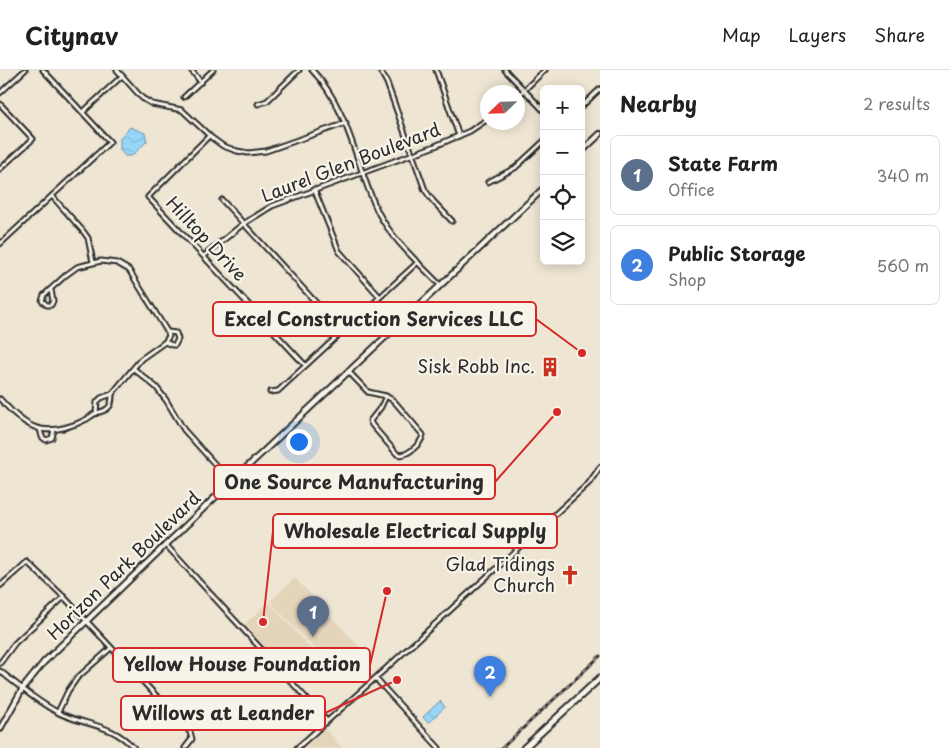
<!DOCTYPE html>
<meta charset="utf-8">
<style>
body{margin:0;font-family:"Playpen Sans",sans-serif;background:#f6f6f6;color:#202124}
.controls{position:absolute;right:15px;top:15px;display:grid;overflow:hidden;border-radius:8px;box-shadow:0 2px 12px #0003}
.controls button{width:45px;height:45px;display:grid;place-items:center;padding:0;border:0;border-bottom:1px solid #e0e0e0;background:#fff;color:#202124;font:25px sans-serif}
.compass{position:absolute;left:480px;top:15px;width:45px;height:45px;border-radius:50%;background:#fff;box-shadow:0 2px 12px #0003;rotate:247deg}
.you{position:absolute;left:298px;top:371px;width:18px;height:18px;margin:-12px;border:4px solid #fff;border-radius:50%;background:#1a73e8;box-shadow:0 0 0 8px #1a73e833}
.badge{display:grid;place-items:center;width:32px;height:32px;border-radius:50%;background:#c8321e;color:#fff;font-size:16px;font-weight:700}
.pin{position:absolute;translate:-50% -41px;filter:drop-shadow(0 1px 2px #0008)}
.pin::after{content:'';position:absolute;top:26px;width:18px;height:15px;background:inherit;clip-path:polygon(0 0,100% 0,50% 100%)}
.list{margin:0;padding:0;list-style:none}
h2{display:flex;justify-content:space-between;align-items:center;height:65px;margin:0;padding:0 20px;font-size:21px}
h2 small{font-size:16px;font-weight:400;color:#757577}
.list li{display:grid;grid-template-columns:32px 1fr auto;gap:15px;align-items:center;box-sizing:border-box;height:80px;margin:0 10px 10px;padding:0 10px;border:1px solid #e0e0e0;border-radius:8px}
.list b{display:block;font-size:19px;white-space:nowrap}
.list p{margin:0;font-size:16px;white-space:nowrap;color:#757577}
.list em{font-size:16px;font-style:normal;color:#757577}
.icon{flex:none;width:28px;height:28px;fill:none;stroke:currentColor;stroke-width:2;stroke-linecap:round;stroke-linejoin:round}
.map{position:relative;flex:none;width:600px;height:678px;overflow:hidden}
header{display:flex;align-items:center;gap:30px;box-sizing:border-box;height:70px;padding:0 25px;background:#fff;border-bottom:1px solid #e0e0e0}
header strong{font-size:24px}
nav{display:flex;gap:28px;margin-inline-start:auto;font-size:18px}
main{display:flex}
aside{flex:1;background:#fff}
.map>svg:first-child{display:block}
.built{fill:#e4d4ba}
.water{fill:url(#water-waves);stroke:#6c92a6}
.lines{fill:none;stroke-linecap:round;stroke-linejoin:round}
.minor-casing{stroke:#2b2b2b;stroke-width:7}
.tertiary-casing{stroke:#2b2b2b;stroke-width:8}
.primary-casing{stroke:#2b2b2b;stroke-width:9}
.minor{stroke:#f7f3e8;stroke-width:3}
.tertiary{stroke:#f7f3e8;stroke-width:4}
.primary{stroke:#f7f3e8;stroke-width:5}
.rail-casing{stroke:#2b2b2b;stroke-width:3}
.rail{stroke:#f7f3e8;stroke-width:1;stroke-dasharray:4;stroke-linecap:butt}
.labels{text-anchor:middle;stroke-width:4.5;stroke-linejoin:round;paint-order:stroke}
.street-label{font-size:18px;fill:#2b2b2b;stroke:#f7f3e8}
.poi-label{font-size:18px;fill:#2b2b2b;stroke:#f7f3e8;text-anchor:end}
.leader{fill:none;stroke:#d62828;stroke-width:2}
.callout-dot{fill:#d62828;stroke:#f7f3e8;stroke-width:2}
.callout{fill:#f7f3e8;stroke:#d62828;stroke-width:2}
.callout-label{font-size:19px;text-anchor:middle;font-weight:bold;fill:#2b2b2b}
</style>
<header>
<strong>Citynav</strong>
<nav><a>Map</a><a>Layers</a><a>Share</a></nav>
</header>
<main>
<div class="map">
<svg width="600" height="678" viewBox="0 0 600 678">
<defs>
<pattern id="water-waves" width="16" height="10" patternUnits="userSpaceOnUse" patternTransform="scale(1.25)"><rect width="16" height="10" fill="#97d6f8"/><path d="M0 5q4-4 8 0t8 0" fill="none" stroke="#82b8d5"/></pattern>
</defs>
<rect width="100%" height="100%" fill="#eee5d3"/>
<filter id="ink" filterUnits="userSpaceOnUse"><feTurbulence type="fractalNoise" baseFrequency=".02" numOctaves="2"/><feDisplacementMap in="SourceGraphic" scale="10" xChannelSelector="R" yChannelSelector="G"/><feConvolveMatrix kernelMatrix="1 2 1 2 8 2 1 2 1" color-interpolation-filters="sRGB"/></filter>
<g filter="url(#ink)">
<g class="built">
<polygon points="295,508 371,589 346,613 270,531"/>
<polygon points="269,532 321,590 297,612 244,555"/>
<polygon points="325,659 342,678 305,678"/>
</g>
<g class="water">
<polygon points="130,57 145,63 147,71 132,86 125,86 120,80 120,68"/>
<polygon points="440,631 445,637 429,652 427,652 423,647"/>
</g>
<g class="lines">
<defs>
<g id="minor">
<polyline points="117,0 142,28 152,34 182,40 212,68 223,76 237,81 248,83 266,81 346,53"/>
<polyline points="191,0 201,12"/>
<path d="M 312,0 C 350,40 355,94 378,142 C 392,170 419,193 440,215"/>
<polyline points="380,0 387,13 425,120 433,131 452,151"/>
<polyline points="436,0 459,66"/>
<polyline points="505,0 544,41"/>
<polyline points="0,23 25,0"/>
<polyline points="518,26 545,0"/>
<polyline points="184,27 213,0"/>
<polyline points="0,34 33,69 0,99"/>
<polyline points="258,34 267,31 299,0"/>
<polyline points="581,37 600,19"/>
<polyline points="83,42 122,6"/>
<polyline points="209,66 148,127 305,295"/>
<polyline points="488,112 515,98 544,71"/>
<polyline points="314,119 339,181 380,227"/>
<polyline points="52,126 83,161 88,168 93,192"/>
<polyline points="222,130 342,261"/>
<polyline points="0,174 110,72 43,0"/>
<polyline points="204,186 243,154 272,136 435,76 470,61 488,49"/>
<polyline points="51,220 53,231 51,235 47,235 42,231 44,225 66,205 77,197 101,191 117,193 129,200 168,263 169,266 165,272 141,289 112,324 101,328 97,332 96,343"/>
<polyline points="165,272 172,275 175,275 178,269 176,263 168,262"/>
<polyline points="134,299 156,317 166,330 184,360 231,412"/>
<path d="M 348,301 L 368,322 L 386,326 L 381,337 L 370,351 L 372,355 L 397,384 C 406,388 421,374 423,365 L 394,331 L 386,326"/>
<polyline points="270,322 278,321 418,192"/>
<path d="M 0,329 C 11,341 25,356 41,359 C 55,362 74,356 87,349 C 90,347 93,344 97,343 C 101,341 104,342 108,338 C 112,335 112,329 112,324"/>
<polyline points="40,359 42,367 46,370 52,368 54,360"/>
<polyline points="166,475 327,651"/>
<polyline points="0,516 27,492 64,527 190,662 192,669 185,678"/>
<polyline points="0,593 15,573 64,527"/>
<path d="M 0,601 C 19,616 39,633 61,644 C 88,656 112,654 134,678"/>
<polyline points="376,609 439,678"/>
<polyline points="58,642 68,621 77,608 111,578"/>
<path d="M 297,678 C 396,591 492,502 589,413 L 600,397"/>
</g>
<g id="tertiary">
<polyline points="581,82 600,64"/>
<polyline points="0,659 23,618 44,592 231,412 544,118"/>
</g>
<polyline id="primary" points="524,678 600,608"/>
</defs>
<use href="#minor" class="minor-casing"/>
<use href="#tertiary" class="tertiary-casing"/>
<use href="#primary" class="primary-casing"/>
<use href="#minor" class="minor"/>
<use href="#tertiary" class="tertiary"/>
<use href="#primary" class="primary"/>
<defs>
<polyline id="rail" points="502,678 600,586"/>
</defs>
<use href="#rail" class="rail-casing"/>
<use href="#rail" class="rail"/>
</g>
</g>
<defs>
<symbol id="building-bare" viewBox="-9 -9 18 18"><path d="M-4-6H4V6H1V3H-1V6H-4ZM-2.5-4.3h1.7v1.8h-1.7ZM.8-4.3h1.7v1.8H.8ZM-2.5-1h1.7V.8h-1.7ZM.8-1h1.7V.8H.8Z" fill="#c8321e" stroke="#f7f3e8" stroke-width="2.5" paint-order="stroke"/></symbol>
<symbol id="church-bare" viewBox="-9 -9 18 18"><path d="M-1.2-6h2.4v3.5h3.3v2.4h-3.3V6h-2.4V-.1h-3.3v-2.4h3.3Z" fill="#c8321e" stroke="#f7f3e8" stroke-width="2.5" paint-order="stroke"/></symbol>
</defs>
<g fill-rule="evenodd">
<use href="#building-bare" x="536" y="283" width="28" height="28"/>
<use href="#church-bare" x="556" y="491" width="28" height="28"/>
</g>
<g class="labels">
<g class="street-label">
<text transform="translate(351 93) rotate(-21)" y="6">Laurel Glen Boulevard</text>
<text transform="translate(206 169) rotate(47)" y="6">Hilltop Drive</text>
<text transform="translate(124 496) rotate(-44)" y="6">Horizon Park Boulevard</text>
</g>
<g class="poi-label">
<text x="535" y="303">Sisk Robb Inc.</text>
<text x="555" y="501">Glad Tidings<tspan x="555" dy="21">Church</tspan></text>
</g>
</g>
<path class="leader" d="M582 283L536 249M557 342L495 412M263 552L273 461M387 521L370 595M397 610L325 643"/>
<g class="callout-dot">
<circle cx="582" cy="283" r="5"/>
<circle cx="557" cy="342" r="5"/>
<circle cx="263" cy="552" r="5"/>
<circle cx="387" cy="521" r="5"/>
<circle cx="397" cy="610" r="5"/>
</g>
<g class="callout">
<rect x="213" y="232" width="323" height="34" rx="5"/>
<rect x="214" y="395" width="281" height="34" rx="5"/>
<rect x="273" y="444" width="284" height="34" rx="5"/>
<rect x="113" y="578" width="257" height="34" rx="5"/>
<rect x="121" y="626" width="204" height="34" rx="5"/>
</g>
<g class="callout-label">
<text x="374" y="256">Excel Construction Services LLC</text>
<text x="354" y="419">One Source Manufacturing</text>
<text x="415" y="468">Wholesale Electrical Supply</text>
<text x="242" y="601">Yellow House Foundation</text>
<text x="223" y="650">Willows at Leander</text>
</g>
</svg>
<div class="controls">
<button>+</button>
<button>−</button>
<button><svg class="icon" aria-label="locate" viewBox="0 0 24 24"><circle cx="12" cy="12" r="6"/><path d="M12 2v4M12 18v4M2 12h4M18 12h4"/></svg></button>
<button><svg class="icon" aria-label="layers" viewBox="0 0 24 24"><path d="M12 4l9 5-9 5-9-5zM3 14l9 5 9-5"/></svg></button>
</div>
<svg class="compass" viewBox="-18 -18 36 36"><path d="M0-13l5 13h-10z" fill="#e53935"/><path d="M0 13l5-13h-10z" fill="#757577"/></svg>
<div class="you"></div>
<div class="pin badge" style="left:313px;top:567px;background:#5c6f8a">1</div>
<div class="pin badge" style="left:490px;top:627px;background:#3f7fe0">2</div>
</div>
<aside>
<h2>Nearby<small>2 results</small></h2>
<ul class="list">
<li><span class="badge" style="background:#5c6f8a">1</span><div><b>State Farm</b><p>Office</p></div><em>340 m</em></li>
<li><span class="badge" style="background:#3f7fe0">2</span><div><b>Public Storage</b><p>Shop</p></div><em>560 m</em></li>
</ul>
</aside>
</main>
